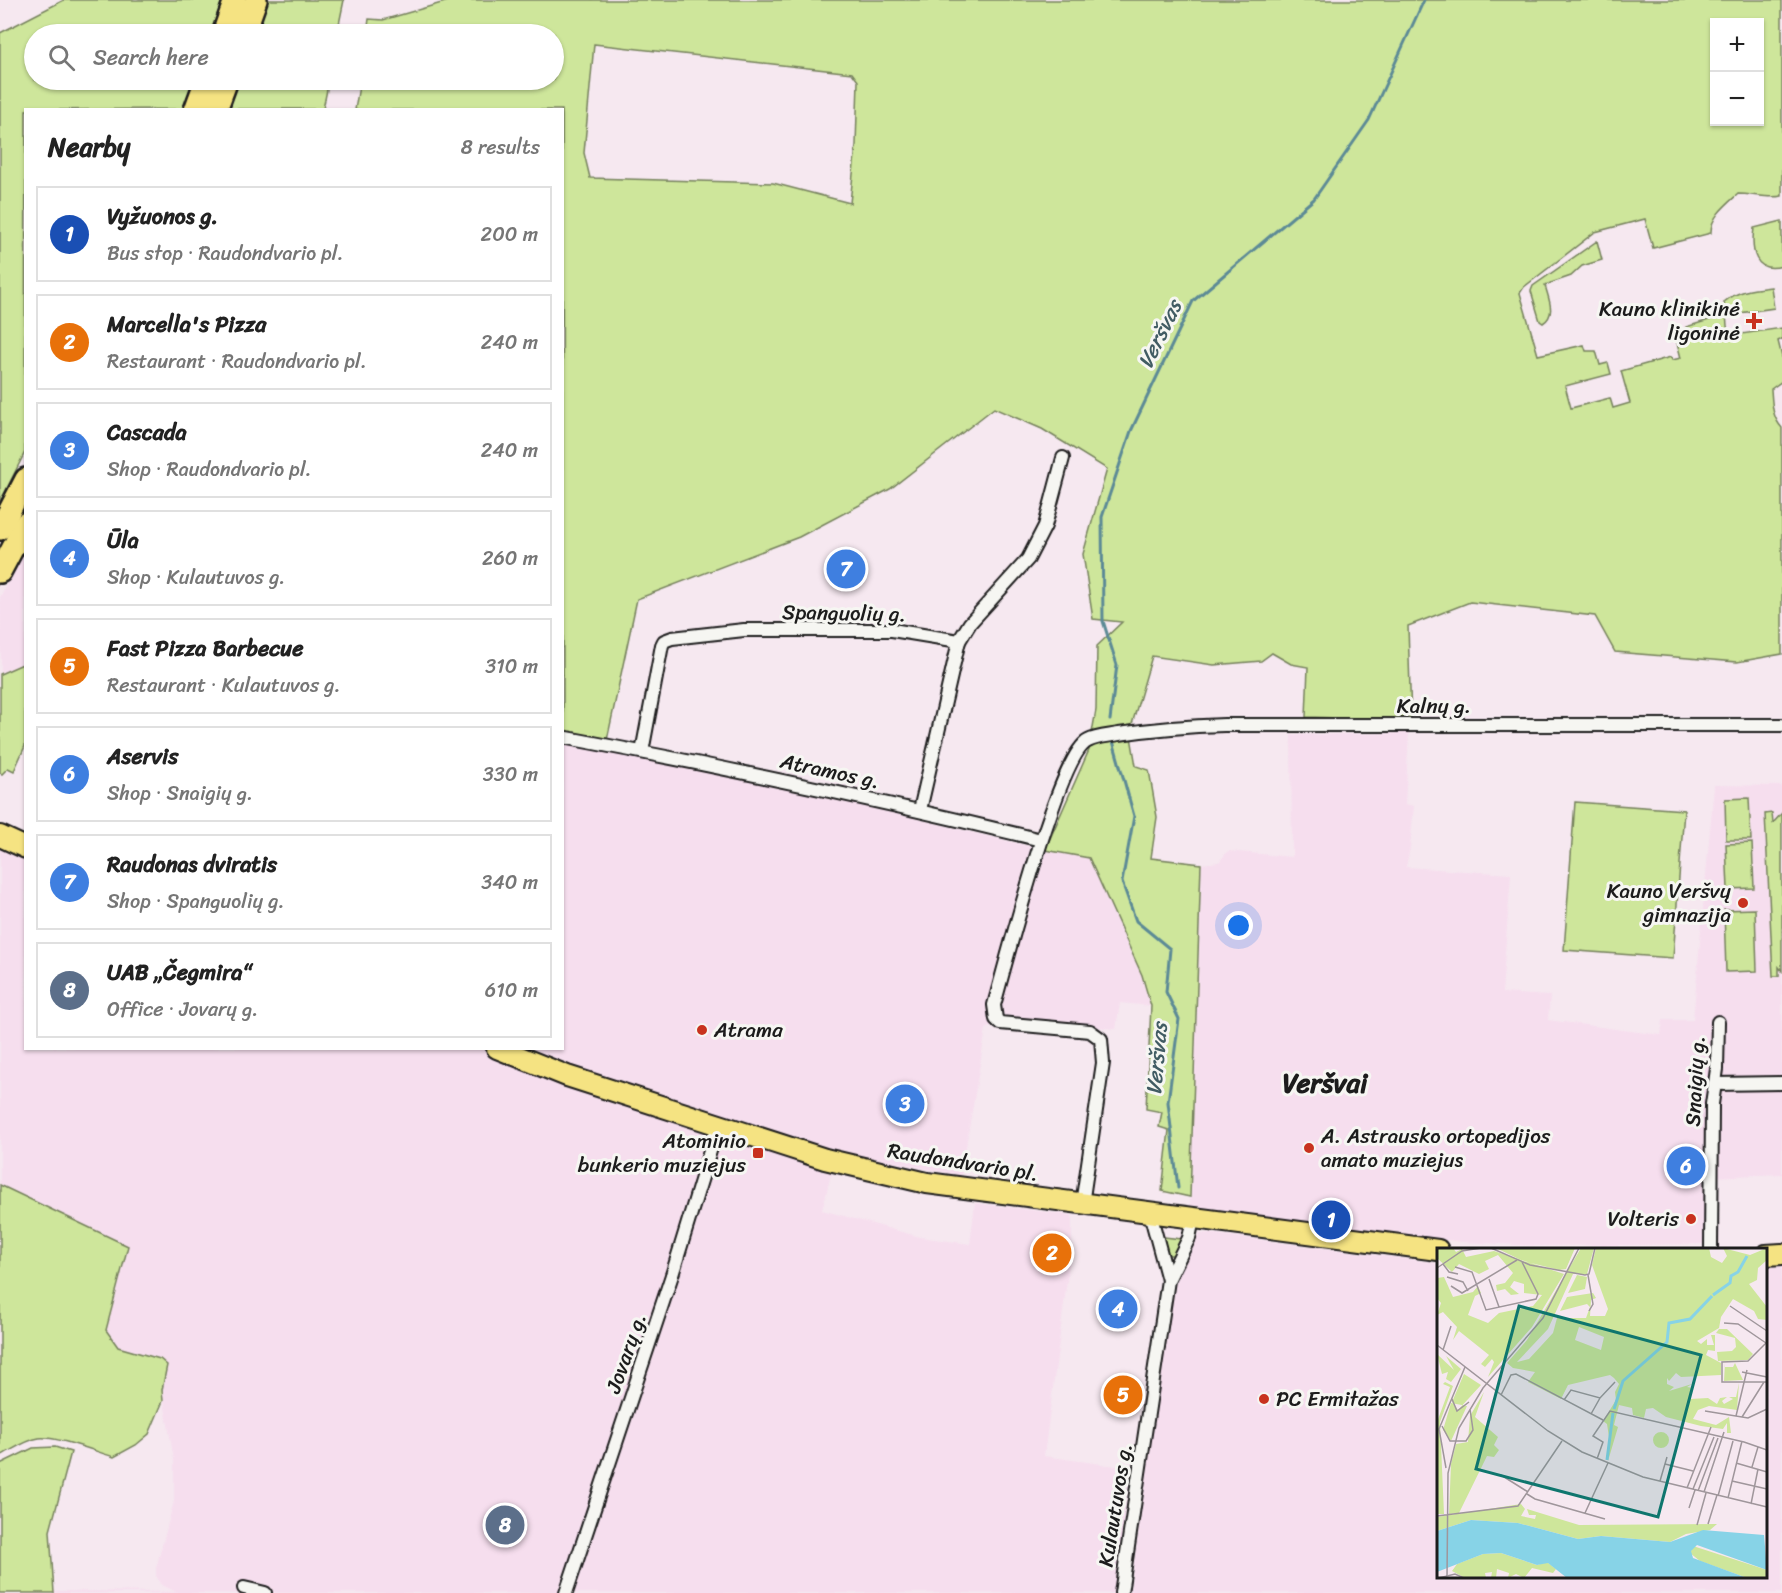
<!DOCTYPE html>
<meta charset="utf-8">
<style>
body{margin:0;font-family:Sriracha,sans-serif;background:#f2f2f2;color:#222}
.controls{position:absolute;right:18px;top:18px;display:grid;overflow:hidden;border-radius:0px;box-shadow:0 2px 4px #0004}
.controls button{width:54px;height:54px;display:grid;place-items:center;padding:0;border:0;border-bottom:2px solid #e0e0e0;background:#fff;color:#222;font:30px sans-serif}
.you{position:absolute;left:1239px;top:926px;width:21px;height:21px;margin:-15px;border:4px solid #fff;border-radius:50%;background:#1a73e8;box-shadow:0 0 0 9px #1a73e833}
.badge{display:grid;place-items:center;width:39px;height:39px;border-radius:50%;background:#b45309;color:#fff;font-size:20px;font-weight:700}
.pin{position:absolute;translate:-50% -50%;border:3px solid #fff;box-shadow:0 2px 6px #0006}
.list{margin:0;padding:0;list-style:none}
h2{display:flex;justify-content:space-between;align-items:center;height:78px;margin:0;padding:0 24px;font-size:26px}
h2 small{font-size:20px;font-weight:400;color:#767676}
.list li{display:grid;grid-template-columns:39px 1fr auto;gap:18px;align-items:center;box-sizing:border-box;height:96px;margin:0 12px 12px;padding:0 12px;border:2px solid #e0e0e0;border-radius:0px}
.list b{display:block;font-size:22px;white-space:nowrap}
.list p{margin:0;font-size:20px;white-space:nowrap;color:#767676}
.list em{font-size:20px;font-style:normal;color:#767676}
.icon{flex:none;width:33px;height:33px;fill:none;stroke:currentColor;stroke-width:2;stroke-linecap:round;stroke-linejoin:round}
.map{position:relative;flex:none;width:1782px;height:1593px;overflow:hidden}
.search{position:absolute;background:#fff;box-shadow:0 2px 4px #0004;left:24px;top:24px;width:540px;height:66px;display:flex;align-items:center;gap:15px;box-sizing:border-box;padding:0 21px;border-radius:33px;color:#767676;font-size:22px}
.panel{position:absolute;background:#fff;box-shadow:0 2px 4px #0004;left:24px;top:108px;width:540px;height:942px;border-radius:0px}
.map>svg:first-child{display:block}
.built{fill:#f6deee}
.green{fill:#cee69b;stroke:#75815c;stroke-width:1.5;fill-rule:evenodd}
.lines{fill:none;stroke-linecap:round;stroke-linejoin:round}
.stream{stroke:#5c8a96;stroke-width:3}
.minor-casing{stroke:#1c1c1c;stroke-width:16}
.primary-casing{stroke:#1c1c1c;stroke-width:24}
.trunk-casing{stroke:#1c1c1c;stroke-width:26}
.minor{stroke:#f6f6f2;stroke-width:12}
.primary{stroke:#f5e382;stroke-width:20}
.trunk{stroke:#f5e382;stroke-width:21}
.poi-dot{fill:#c8321e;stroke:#f6f6f2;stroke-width:2}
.labels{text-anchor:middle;stroke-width:6;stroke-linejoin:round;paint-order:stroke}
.poi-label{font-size:21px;fill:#1c1c1c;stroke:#f6f6f2;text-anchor:end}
.street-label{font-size:21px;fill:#1c1c1c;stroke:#f6f6f2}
.water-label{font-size:22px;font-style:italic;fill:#415c63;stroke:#f6f6f2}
.district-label{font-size:27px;font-weight:bold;fill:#1c1c1c;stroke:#f6f6f2}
.inset-river{fill:none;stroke:#87d3e7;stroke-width:3}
.inset-road{fill:none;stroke:#9f969b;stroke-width:1.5}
.view{fill:#0f766e;fill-opacity:0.15;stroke:#0f766e;stroke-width:3}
.inset-edge{fill:none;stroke:#1c1c1c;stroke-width:3}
</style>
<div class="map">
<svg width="1782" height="1593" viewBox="0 0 1782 1593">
<rect width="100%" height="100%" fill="#f6e8f0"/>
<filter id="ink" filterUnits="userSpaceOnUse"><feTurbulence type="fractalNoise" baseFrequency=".0167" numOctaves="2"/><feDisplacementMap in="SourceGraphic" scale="12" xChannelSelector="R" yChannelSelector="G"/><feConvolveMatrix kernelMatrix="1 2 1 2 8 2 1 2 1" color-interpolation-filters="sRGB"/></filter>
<g filter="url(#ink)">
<g class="built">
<polygon points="25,549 25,663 1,674 0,597"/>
<polygon points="1409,733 1405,804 1414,806 1410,848 1406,867 1511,874 1502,993 1550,996 1548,1020 1661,1035 1663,1020 1693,1020 1714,785 1782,786 1782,1174 1709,1177 1707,1244 1539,1246 1462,1242 1190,1207 1201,864 1219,862 1228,851 1292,857 1291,735"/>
<polygon points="563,737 642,752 1045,850 1089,858 1142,975 1151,1006 1120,1003 1116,1029 1005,1017 986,1029 961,1176 837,1151 822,1210 920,1237 970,1244 975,1203 1072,1215 1072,1243 1044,1456 1123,1467 1128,1479 1115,1593 54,1593 54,1591 176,1592 160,1584 156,1575 156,1568 174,1501 174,1460 162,1390 167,1365 160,1358 118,1347 106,1330 128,1246 0,1185 0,836 25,848 26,1048 562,1048"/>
<polygon points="1208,1233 1438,1263 1438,1576 1766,1576 1766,1266 1782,1266 1782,1593 1130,1593 1173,1290 1192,1242 1200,1234"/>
</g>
<g class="green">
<polygon points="64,0 223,0 211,34 34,34 34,80 195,80 184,109 26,110 25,452 0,502 0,33"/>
<polygon points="268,0 344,0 337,34 256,34"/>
<path d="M 452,0 L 1782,0 L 1782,196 C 1771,199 1751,194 1738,194 C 1727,204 1710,217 1711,233 L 1653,248 L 1645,219 L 1595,232 L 1524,287 L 1520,293 L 1538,355 L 1584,345 L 1586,351 L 1596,351 L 1600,365 L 1608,363 L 1611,374 L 1565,386 L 1571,408 L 1610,398 L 1613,408 L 1630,403 L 1621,371 L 1671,357 L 1672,360 L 1681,358 L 1675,335 L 1687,332 L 1686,327 L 1726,315 L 1724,302 C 1738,290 1754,289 1771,287 L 1774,308 L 1726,315 L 1728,336 L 1782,328 L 1782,339 L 1778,341 L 1782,357 L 1782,381 L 1771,389 C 1772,404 1772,417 1782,428 L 1782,654 L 1737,662 L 1615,652 L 1595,616 L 1470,602 L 1408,626 L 1411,720 L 1306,717 L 1308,667 L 1291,664 L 1272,653 L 1261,661 L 1214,665 L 1152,656 L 1130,731 L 1136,766 L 1149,770 L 1157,817 L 1151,858 L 1201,864 L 1190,1197 L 1162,1191 L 1169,1130 L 1159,1127 L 1162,1112 L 1146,1109 L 1151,1006 L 1142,975 L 1089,858 L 1045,850 L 1089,750 L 1096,710 L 1097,646 L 1122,622 L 1093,619 L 1083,554 L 1107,469 L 1042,429 L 994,408 L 890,489 L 799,537 L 637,599 L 606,745 L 563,737 L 562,110 L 355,110 L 360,80 L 554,80 L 554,34 L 367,34 L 369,19 L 383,20 ZM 1714,22 L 1760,22 L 1760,122 L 1714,122 ZM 594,44 L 852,73 L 858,81 L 856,145 L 850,203 L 773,183 L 590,178 L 584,153 Z"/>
<polygon points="240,80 329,80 323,109 228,109"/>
<path d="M 1782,221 L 1782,266 C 1754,274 1751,250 1754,228 Z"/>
<path d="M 1597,241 L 1602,260 L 1582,266 L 1571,276 L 1545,285 C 1548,298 1557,314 1543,323 L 1540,321 L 1531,291 L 1533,286 Z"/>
<polygon points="25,663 25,746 14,771 8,768 2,774 0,773 0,674"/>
<polygon points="1749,798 1751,840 1726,840 1725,799"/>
<polygon points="1575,802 1684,810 1673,958 1564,950"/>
<polygon points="1772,813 1773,823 1782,813 1782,971 1779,967 1779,976 1773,976 1765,814"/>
<polygon points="1752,843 1754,888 1728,889 1726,844"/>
<polygon points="1755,909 1757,971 1726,972 1724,910"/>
<path d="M 0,1185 L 128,1246 L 106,1330 L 118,1347 L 160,1359 L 167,1365 L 162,1390 L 163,1401 L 149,1434 L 136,1445 L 114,1457 C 97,1452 56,1436 39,1438 C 26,1440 12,1450 0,1456 Z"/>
<polygon points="1164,1237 1181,1239 1174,1255 1167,1255 1163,1241"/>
<polygon points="55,1447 71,1452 50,1531 54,1593 0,1593 0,1464 33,1448"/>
</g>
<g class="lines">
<g class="stream">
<polyline points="1110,720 1117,665 1103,621 1102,517 1131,431 1193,301 1314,199 1369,120 1424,0"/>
<polyline points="1113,741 1134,816 1122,882 1136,921 1170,949 1166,992 1179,1019 1168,1102 1178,1188"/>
</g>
<defs>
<g id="minor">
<path d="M 562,737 C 723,767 883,801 1041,840"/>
<polyline points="642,752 662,645 664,641 672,638 744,630 892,630 959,641 970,623 1028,559 1045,526 1063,458"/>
<polyline points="920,810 959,641"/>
<polyline points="1715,1084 1782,1083"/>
<path d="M 1082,1204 L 1103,1063 L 1101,1039 L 1090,1031 L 1000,1023 L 996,1019 L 994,1005 C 1005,966 1059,754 1088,741 C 1097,736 1109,736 1119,734 C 1154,729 1189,726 1224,725 L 1782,725"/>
<polyline points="1150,1213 1168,1280"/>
<polyline points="1711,1250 1712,1104 1717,1069 1718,1022"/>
<polyline points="244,1588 265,1593"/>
<polyline points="566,1593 672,1275 718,1125"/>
<polyline points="1121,1593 1168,1280 1189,1238 1193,1219"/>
</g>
<g id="primary">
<polyline points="0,836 26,848"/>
<polyline points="497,1048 567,1076 825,1159 927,1183 1438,1250"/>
<polyline points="1766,1255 1782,1254"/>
</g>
<g id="trunk">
<polyline points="223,34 235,0"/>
<polyline points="244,34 256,0"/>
<polyline points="195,110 206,80"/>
<polyline points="216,110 227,80"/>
<polyline points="0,529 26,479"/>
<polyline points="0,572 26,523"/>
</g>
</defs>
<use href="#minor" class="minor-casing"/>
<use href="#primary" class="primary-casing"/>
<use href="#trunk" class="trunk-casing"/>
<use href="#minor" class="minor"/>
<use href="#primary" class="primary"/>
<use href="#trunk" class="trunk"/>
</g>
</g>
<g class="poi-dot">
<path d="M1751 312h6v6h6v6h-6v6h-6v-6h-6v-6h6z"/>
<circle cx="1743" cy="903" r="6"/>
<circle cx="702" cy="1030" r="6"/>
<circle cx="1309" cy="1148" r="6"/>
<rect x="752" y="1147" width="12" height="12" rx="3"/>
<circle cx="1691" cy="1219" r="6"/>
<circle cx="1264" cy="1399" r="6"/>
</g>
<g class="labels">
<g class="poi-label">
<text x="1740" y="316">Kauno klinikinė<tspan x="1740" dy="24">ligoninė</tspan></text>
<text x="1731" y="898">Kauno Veršvų<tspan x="1731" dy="24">gimnazija</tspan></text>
<text x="714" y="1037" text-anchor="start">Atrama</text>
<text x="1321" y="1143" text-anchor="start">A. Astrausko ortopedijos<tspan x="1321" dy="24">amato muziejus</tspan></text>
<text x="746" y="1148">Atominio<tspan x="746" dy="24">bunkerio muziejus</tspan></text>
<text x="1679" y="1226">Volteris</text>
<text x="1276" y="1406" text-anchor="start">PC Ermitažas</text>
</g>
<g class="street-label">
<text transform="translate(844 613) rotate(1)" y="7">Spanguolių g.</text>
<text x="1434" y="713">Kalnų g.</text>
<text transform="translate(830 771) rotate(12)" y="7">Atramos g.</text>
<text transform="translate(1695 1081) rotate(-87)" y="7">Snaigių g.</text>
<text transform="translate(963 1162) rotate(9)" y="7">Raudondvario pl.</text>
<text transform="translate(626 1353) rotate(-71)" y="7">Jovarų g.</text>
<text transform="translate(1115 1505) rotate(-81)" y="7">Kulautuvos g.</text>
</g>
<g class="water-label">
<text transform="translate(1159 334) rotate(-64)" y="8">Veršvas</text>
<text transform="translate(1156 1059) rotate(-85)" y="8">Veršvas</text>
</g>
<g class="district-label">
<text x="1325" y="1092">Veršvai</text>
</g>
</g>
<g transform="translate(1437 1248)">
<rect width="330" height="330" fill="#f6e8f0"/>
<path d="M 0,0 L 16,0 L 19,4 L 25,1 L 29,9 L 57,3 L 127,26 L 95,79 L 51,129 L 57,114 L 55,111 L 48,119 L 44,116 L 52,107 L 22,83 L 16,92 L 20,79 L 6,64 L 0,67 L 4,55 L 0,50 L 0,30 L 7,29 L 16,49 L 36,44 L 41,38 L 44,45 L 38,48 L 31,67 L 51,75 L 62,65 L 96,58 L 105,47 L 87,45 L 87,36 L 77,33 L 73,39 L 82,46 L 74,47 L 68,41 L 60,43 L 59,37 L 68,35 L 76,25 L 61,7 L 48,13 L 52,21 L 42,26 L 22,16 L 15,24 L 0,10 ZM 59,0 L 138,0 L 129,21 L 122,22 L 86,13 ZM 144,0 L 157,0 L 150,26 L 136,26 L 111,81 L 80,114 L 92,111 L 116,85 L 120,70 L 149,70 L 153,59 L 150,56 L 123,63 L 130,49 L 156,45 L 159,50 L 154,52 L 153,68 L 168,68 L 171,61 L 155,17 L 159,0 L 272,0 L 274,9 L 285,15 L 290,8 L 286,0 L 313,7 L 330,0 L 330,12 L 321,20 L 320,32 L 312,36 L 330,59 L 330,72 L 321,71 L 317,63 L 296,51 L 284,69 L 282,80 L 260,93 L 264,96 L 270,91 L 270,97 L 277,97 L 274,87 L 278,87 L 278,103 L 271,102 L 269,107 L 284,115 L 284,127 L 244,129 L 239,125 L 232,133 L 230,130 L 230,136 L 237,139 L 232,143 L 255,136 L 250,139 L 256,140 L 253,151 L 271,150 L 280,156 L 283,150 L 290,149 L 285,153 L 287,156 L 296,151 L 292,149 L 299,149 L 302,135 L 300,162 L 272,158 L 261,162 L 256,171 L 279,177 L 292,169 L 294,185 L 290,185 L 290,175 L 286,181 L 264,178 L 229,169 L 216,160 L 209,161 L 207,170 L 196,167 L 195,160 L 182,157 L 177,177 L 181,179 L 171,213 L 172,189 L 170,176 L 166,173 L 179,152 L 178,144 L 182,136 L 177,130 L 173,127 L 131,137 L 124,151 L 91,134 L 98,124 L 76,120 L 70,115 L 90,92 ZM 142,79 L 167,89 L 164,102 L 138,92 ZM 140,27 L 150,29 L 148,41 L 131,45 ZM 282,81 L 290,81 L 316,106 L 311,112 L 281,113 L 280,104 L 295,103 L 299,99 L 298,90 L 279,85 ZM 0,106 L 17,122 L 9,108 L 24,121 L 14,134 L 9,131 L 11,124 L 5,126 ZM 288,115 L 288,119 L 296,119 L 298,115 L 306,132 L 287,133 ZM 27,126 L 44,137 L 21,162 L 15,154 ZM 8,134 L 16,138 L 3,174 L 7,266 L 0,266 L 0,174 L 13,139 L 6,136 ZM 47,144 L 38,169 L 61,189 L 57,197 L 62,202 L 57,209 L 50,208 L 22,265 L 12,266 L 14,216 L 19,196 L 31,194 L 33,168 ZM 14,155 L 30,158 L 14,193 L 6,182 ZM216 192a8 8 0 1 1 16 0a8 8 0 1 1-16 0ZM 84,256 L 88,261 L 84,268 L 98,271 L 99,267 L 92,267 L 90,261 L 142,277 L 280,276 L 273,282 L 249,286 L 233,294 L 164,288 L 141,291 L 81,275 L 34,272 L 0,283 L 0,269 ZM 256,298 L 330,322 L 330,330 L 310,330 L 263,313 L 253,305 ZM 64,305 L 100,317 L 110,314 L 119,321 L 116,325 L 95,320 L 87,330 L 79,326 L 71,330 L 72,325 L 60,321 L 59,330 L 54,330 L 55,324 L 48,325 L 49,330 L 28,330 L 15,323 L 20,316 L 46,306 Z" fill="#cee69b" fill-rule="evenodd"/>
<path d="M 34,272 L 81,275 L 141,291 L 164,288 L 233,294 L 266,282 L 327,287 L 330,322 L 260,297 L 254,303 L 256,310 L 310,330 L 130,330 L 111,315 L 100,317 L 64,305 L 46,306 L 0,324 L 0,283 Z" fill="#87d3e7"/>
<path class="inset-river" d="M 276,47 L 293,35 L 294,28 L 301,24 L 310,8M 177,161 L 186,133 L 230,94 L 232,75 L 253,71 L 275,48M 170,212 L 176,165"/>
<path class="inset-road" d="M 54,0 L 93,17 L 148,27 L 152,26 L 158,0M 6,16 L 12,24 L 21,26M 18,19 L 35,24 L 49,62 L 99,51 L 101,46 L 85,14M 0,20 L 25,3 L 44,0M 151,27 L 156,56 L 152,63M 10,29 L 26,34 L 31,43M 52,31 L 62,59M 14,38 L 25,45 L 80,12M 293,58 L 330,83M 287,75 L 301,76 L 329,95M 330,94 L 311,113 L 285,114 L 285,134 L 330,134M 0,97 L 111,183 L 145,204 L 206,229 L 330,259M 6,102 L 14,78M 305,124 L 330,129M 64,147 L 74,127 L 79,126 L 166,172M 15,151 L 20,163 L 32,154M 127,152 L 134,142 L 163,150 L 178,134M 268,163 L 311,170 L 330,161M 154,166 L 163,150M 299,168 L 310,122M 305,169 L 327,134M 5,178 L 13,193 L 29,193 L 36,182 L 33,161M 160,211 L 166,194 L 156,188 L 173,163 L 307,194 L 330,202M 299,215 L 330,224M 228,216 L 256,223M 315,219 L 321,199M 9,220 L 2,181 L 28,119M 64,227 L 91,244M 223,233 L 230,209M 295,233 L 330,241M 250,240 L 274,179M 256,241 L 277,189M 261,243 L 281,190M 267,244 L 287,184M 90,246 L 98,251 L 168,271M 281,248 L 296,193M 291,250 L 305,193M 314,256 L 321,221M 252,260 L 258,242M 148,265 L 171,215M 0,268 L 81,258 L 125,193M 271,276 L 280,247M 260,277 L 269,245M 2,330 L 18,326 L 27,330M 10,330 L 11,225 L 22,180 L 46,140 L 106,70 L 142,0"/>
<path class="view" d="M 82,58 L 264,107 L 221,269 L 39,221 Z"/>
<rect width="330" height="330" class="inset-edge"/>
</g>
</svg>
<div class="controls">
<button>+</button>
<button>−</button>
</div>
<div class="you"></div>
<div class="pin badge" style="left:1331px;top:1220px;background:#1a4fb4">1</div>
<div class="pin badge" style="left:1052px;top:1253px;background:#e8710a">2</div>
<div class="pin badge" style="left:905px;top:1104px;background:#3f7fe0">3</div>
<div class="pin badge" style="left:1118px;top:1309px;background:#3f7fe0">4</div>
<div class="pin badge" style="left:1123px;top:1395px;background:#e8710a">5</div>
<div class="pin badge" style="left:1686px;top:1166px;background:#3f7fe0">6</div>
<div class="pin badge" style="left:846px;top:569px;background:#3f7fe0">7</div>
<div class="pin badge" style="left:505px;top:1525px;background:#5c6f8a">8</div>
<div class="search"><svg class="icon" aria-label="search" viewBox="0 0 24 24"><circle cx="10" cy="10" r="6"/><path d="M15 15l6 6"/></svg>Search here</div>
<section class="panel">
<h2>Nearby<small>8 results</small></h2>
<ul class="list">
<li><span class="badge" style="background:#1a4fb4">1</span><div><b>Vyžuonos g.</b><p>Bus stop · Raudondvario pl.</p></div><em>200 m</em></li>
<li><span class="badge" style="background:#e8710a">2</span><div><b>Marcella's Pizza</b><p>Restaurant · Raudondvario pl.</p></div><em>240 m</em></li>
<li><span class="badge" style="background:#3f7fe0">3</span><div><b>Cascada</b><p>Shop · Raudondvario pl.</p></div><em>240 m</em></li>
<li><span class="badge" style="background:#3f7fe0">4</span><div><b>Ūla</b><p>Shop · Kulautuvos g.</p></div><em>260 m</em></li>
<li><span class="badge" style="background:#e8710a">5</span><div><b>Fast Pizza Barbecue</b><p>Restaurant · Kulautuvos g.</p></div><em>310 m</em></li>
<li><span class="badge" style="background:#3f7fe0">6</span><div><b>Aservis</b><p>Shop · Snaigių g.</p></div><em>330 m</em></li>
<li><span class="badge" style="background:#3f7fe0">7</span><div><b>Raudonas dviratis</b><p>Shop · Spanguolių g.</p></div><em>340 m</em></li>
<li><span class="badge" style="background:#5c6f8a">8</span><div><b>UAB „Čegmira“</b><p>Office · Jovarų g.</p></div><em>610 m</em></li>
</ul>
</section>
</div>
